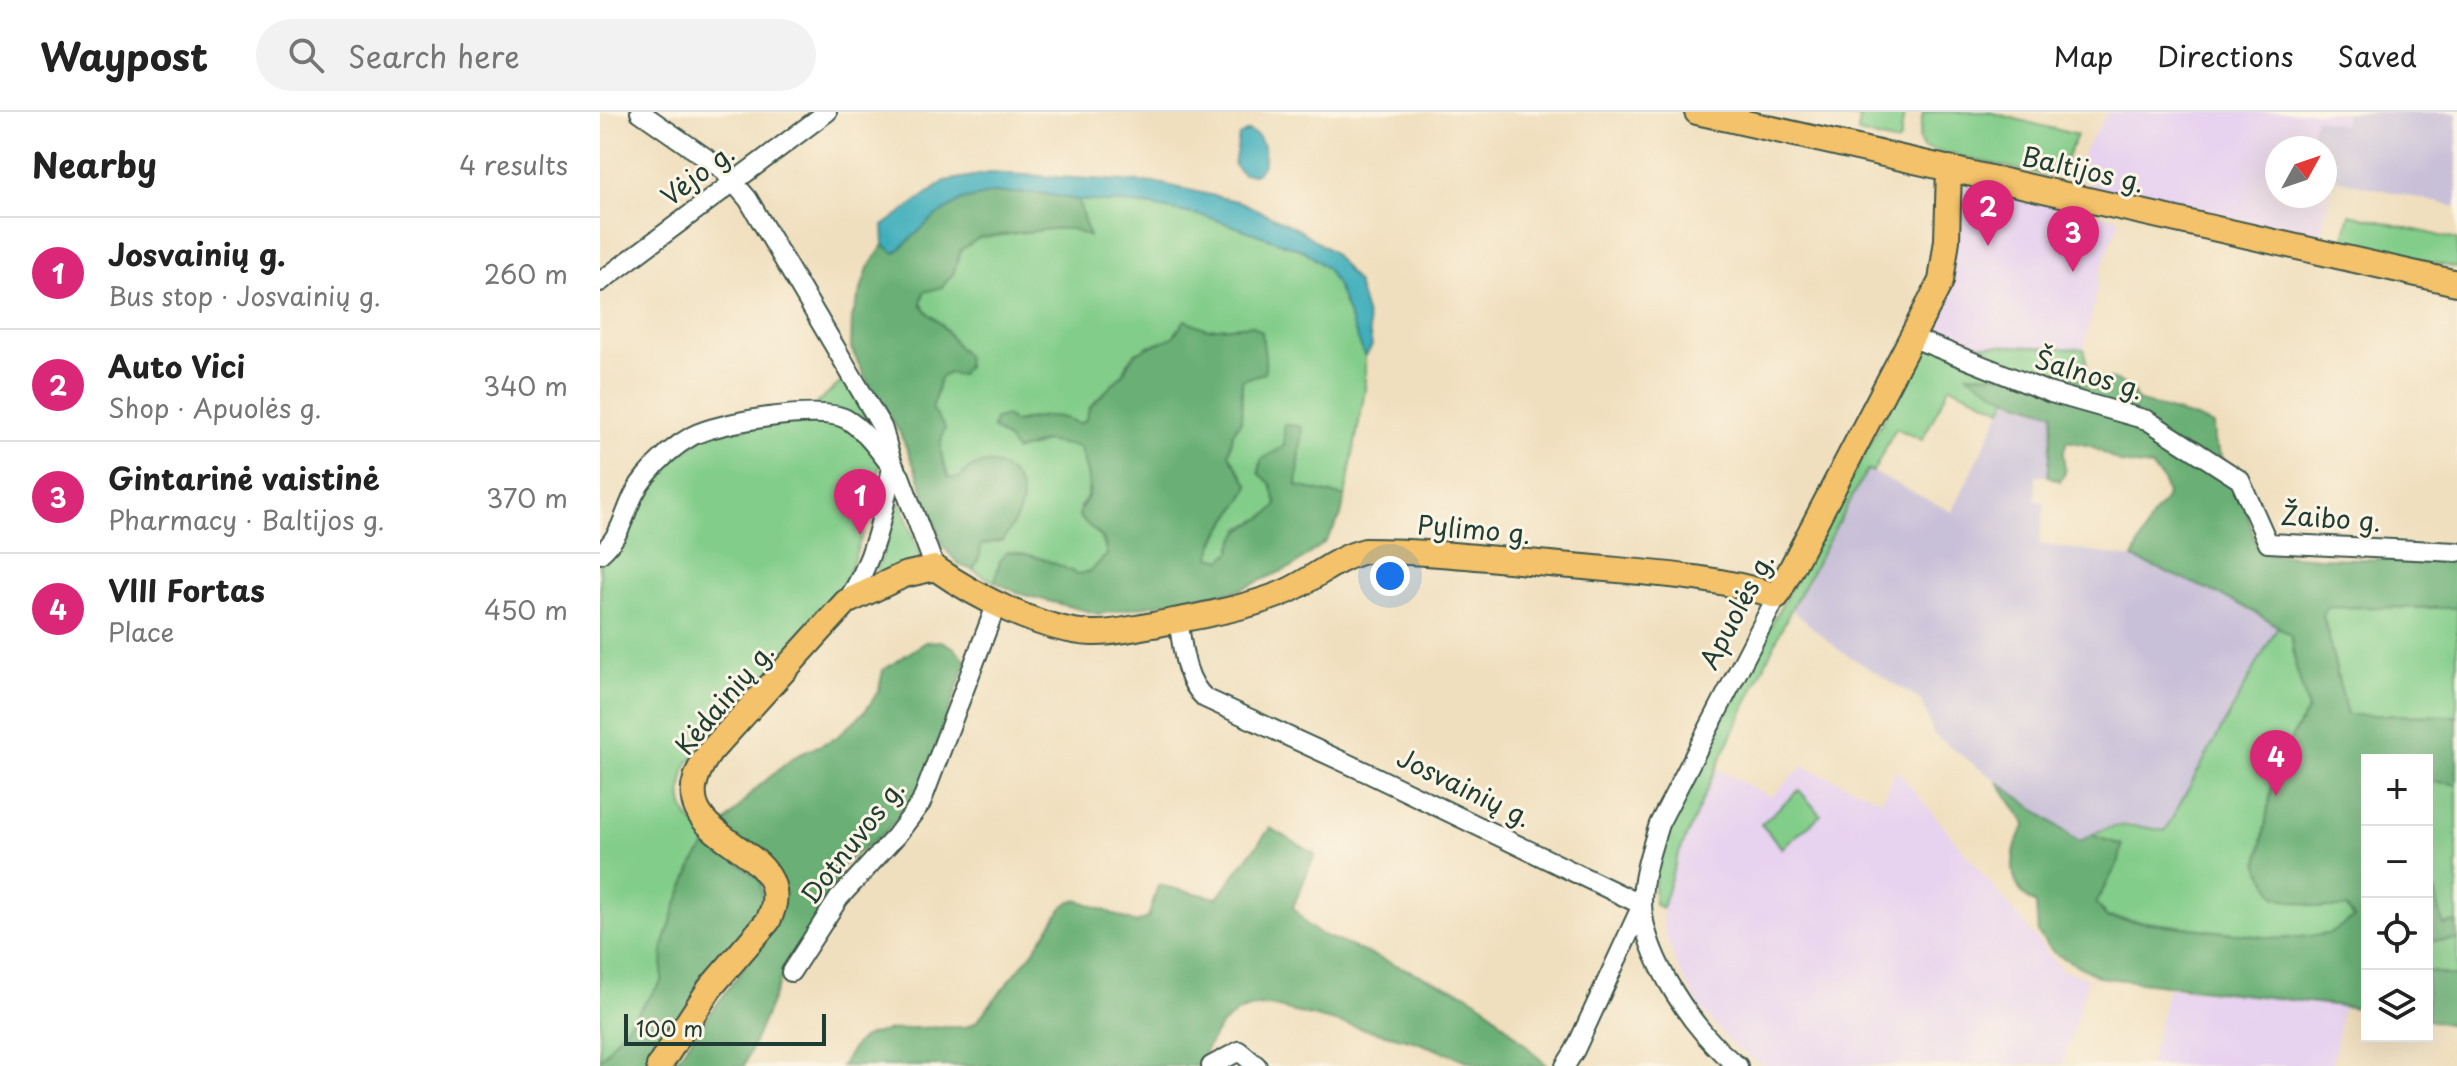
<!DOCTYPE html>
<meta charset="utf-8">
<style>
body{margin:0;font-family:"Playpen Sans",sans-serif;background:#f2f2f2;color:#222}
.controls{position:absolute;right:24px;bottom:24px;display:grid;overflow:hidden;border-radius:0px;box-shadow:0 8px 32px #0002}
.controls button{width:72px;height:72px;display:grid;place-items:center;padding:0;border:0;border-bottom:2px solid #e0e0e0;background:#fff;color:#222;font:40px sans-serif}
.compass{position:absolute;left:1665px;top:24px;width:72px;height:72px;border-radius:50%;background:#fff;box-shadow:0 8px 32px #0002;rotate:50deg}
.scale{position:absolute;left:24px;bottom:20px;width:202px;box-sizing:border-box;padding-left:8px;border:4px solid #1f3d34;border-top:0;font-size:22px;line-height:28px;white-space:nowrap;color:#1f3d34;-webkit-text-stroke:6px #fcf5e5;paint-order:stroke}
.you{position:absolute;left:790px;top:464px;width:28px;height:28px;margin:-20px;border:6px solid #fff;border-radius:50%;background:#1a73e8;box-shadow:0 0 0 12px #1a73e833}
.badge{display:grid;place-items:center;width:52px;height:52px;border-radius:50%;background:#db2777;color:#fff;font-size:26px;font-weight:700}
.pin{position:absolute;translate:-50% -66px;filter:drop-shadow(0 2px 4px #0008)}
.pin::after{content:'';position:absolute;top:42px;width:28px;height:24px;background:inherit;clip-path:polygon(0 0,100% 0,50% 100%)}
.list{margin:0;padding:0;list-style:none}
h2{display:flex;justify-content:space-between;align-items:center;height:104px;margin:0;padding:0 32px;font-size:34px}
h2 small{font-size:26px;font-weight:400;color:#767676}
.list li{display:grid;grid-template-columns:52px 1fr auto;gap:24px;align-items:center;box-sizing:border-box;height:112px;padding:0 32px;border-top:2px solid #e0e0e0}
.list b{display:block;font-size:30px;white-space:nowrap}
.list p{margin:0;font-size:26px;white-space:nowrap;color:#767676}
.list em{font-size:26px;font-style:normal;color:#767676}
.icon{flex:none;width:44px;height:44px;fill:none;stroke:currentColor;stroke-width:2;stroke-linecap:round;stroke-linejoin:round}
.map{position:relative;flex:none;width:1857px;height:954px;overflow:hidden}
header{display:flex;align-items:center;gap:48px;box-sizing:border-box;height:112px;padding:0 40px;background:#fff;border-bottom:2px solid #e0e0e0}
header strong{font-size:38px}
nav{display:flex;gap:44px;margin-inline-start:auto;font-size:28px}
.search{width:560px;height:72px;background:#f2f2f2;display:flex;align-items:center;gap:20px;box-sizing:border-box;padding:0 28px;border-radius:44px;color:#767676;font-size:30px}
main{display:flex}
aside{flex:1;background:#fff}
.map>svg:first-child{display:block}
.built{fill:#e7d2ef}
.industrial{fill:#c8bfd8}
.green{fill:#83cd8a;stroke:#51855f;stroke-width:2}
.forest{fill:#6ab076;stroke:#447655;stroke-width:2}
.water{fill:#40afbc;stroke:#307678;stroke-width:2}
.lines{fill:none;stroke-linecap:round;stroke-linejoin:round}
.minor-casing{stroke:#3e5549;stroke-width:22}
.major-casing{stroke:#3e5549;stroke-width:28}
.minor{stroke:#fff;stroke-width:18}
.major{stroke:#f3c26a;stroke-width:24}
.labels{text-anchor:middle;stroke-width:6;stroke-linejoin:round;paint-order:stroke}
.street-label{font-size:26px;fill:#1f3d34;stroke:#fcf5e5}
</style>
<header>
<strong>Waypost</strong>
<div class="search"><svg class="icon" aria-label="search" viewBox="0 0 24 24"><circle cx="10" cy="10" r="6"/><path d="M15 15l6 6"/></svg>Search here</div>
<nav><a>Map</a><a>Directions</a><a>Saved</a></nav>
</header>
<main>
<aside>
<h2>Nearby<small>4 results</small></h2>
<ul class="list">
<li><span class="badge">1</span><div><b>Josvainių g.</b><p>Bus stop · Josvainių g.</p></div><em>260 m</em></li>
<li><span class="badge">2</span><div><b>Auto Vici</b><p>Shop · Apuolės g.</p></div><em>340 m</em></li>
<li><span class="badge">3</span><div><b>Gintarinė vaistinė</b><p>Pharmacy · Baltijos g.</p></div><em>370 m</em></li>
<li><span class="badge">4</span><div><b>VIII Fortas</b><p>Place</p></div><em>450 m</em></li>
</ul>
</aside>
<div class="map">
<svg width="1857" height="954" viewBox="0 0 1857 954">
<rect width="100%" height="100%" fill="#fcf5e5"/>
<filter id="ink" filterUnits="userSpaceOnUse"><feTurbulence type="fractalNoise" baseFrequency=".0125" numOctaves="2"/><feDisplacementMap in="SourceGraphic" scale="16" xChannelSelector="R" yChannelSelector="G"/><feConvolveMatrix kernelMatrix="1 2 1 2 8 2 1 2 1" color-interpolation-filters="sRGB"/></filter>
<filter id="wash" filterUnits="userSpaceOnUse"><feTurbulence type="fractalNoise" baseFrequency=".006" numOctaves="4" result="noise"/><feDisplacementMap in="SourceGraphic" scale="32" xChannelSelector="R" yChannelSelector="G"/><feGaussianBlur stdDeviation="1.8" result="paint"/><feColorMatrix in="noise" values="0 0 0 0 0 0 0 0 0 0 0 0 0 0 0 0 0 1.4 0 .05"/><feComposite in="paint" operator="in"/></filter>
<g filter="url(#wash)">
<rect width="100%" height="100%" fill="#f0dfbe"/>
<g class="built">
<polygon points="1508,0 1746,0 1744,13 1715,7 1708,36 1677,36 1677,84 1725,84 1725,73 1732,74 1719,126 1493,74 1486,69 1482,42"/>
<polygon points="1363,73 1520,107 1501,157 1484,237 1344,231 1328,226 1341,190 1352,145"/>
<polygon points="1203,654 1282,688 1296,657 1462,858 1488,866 1463,952 1165,954 1132,933 1100,895 1078,856 1065,823 1062,796 1077,746 1116,657 1171,685"/>
<polygon points="1568,875 1745,894 1741,902 1733,954 1549,954"/>
</g>
<g class="industrial">
<polygon points="1746,0 1857,0 1857,95 1735,67 1732,74 1725,73 1725,36 1708,36 1715,6 1743,13"/>
<polygon points="1407,286 1454,301 1448,364 1436,364 1435,389 1445,390 1439,432 1533,446 1616,481 1678,514 1565,719 1529,712 1506,715 1479,730 1333,622 1322,589 1239,538 1191,497 1267,357 1352,400"/>
</g>
<g class="green">
<polygon points="1230,0 1304,0 1300,28 1297,31 1258,21 1260,6"/>
<polygon points="1323,0 1389,0 1477,23 1460,61 1447,64 1323,36 1319,27"/>
<path d="M 478,88 L 547,93 L 608,105 L 705,139 L 727,157 L 738,176 L 765,245 L 765,278 L 745,385 L 696,374 L 702,315 L 685,323 L 684,334 L 662,348 L 660,361 L 671,372 L 677,393 L 669,403 L 640,417 L 631,440 L 622,448 L 610,445 C 616,417 638,400 649,374 L 629,342 L 633,321 L 641,309 L 642,268 L 664,261 C 668,246 662,236 662,220 L 652,213 L 607,217 L 585,209 L 573,225 L 562,232 L 549,233 L 528,251 L 522,263 L 490,295 L 485,309 L 478,312 C 451,296 422,309 393,316 L 409,329 L 430,336 L 445,329 L 480,335 C 484,358 497,376 480,395 C 489,418 502,418 507,443 C 498,454 491,460 477,463 C 462,453 425,439 408,440 L 400,449 L 395,470 L 373,458 L 380,443 L 381,433 L 403,428 L 360,366 L 349,366 C 342,349 337,333 344,316 L 332,298 L 340,266 L 349,261 C 351,245 355,229 344,215 C 335,205 329,206 321,191 L 324,180 L 353,162 L 361,138 L 379,126 L 450,117 L 472,117 L 488,123 Z"/>
<polygon points="1750,102 1857,128 1857,156 1747,132 1744,126"/>
<path d="M 1328,226 L 1344,231 L 1484,237 L 1489,267 L 1369,262 L 1407,286 L 1402,297 L 1350,274 L 1322,328 L 1296,316 L 1273,360 L 1267,358 L 1191,497 L 1116,657 L 1077,746 L 1062,796 L 1054,792 C 1051,721 1099,652 1131,590 C 1193,467 1262,347 1328,226 Z"/>
<path d="M 246,266 L 272,321 L 280,353 L 276,384 L 248,463 L 225,503 L 87,652 C 76,692 80,700 110,728 L 94,751 L 76,794 L 63,835 L 62,869 L 0,948 L 0,448 L 51,365 L 108,321 L 197,309 Z"/>
<polygon points="298,391 301,391 321,448 274,464 283,442"/>
<polygon points="1728,495 1857,496 1857,604 1747,603 1723,503"/>
<path d="M 1678,514 L 1691,524 L 1696,555 L 1708,597 L 1676,652 L 1658,753 L 1721,796 L 1747,796 L 1754,806 L 1728,822 L 1680,827 L 1507,805 L 1496,791 L 1518,749 L 1521,734 L 1491,723 C 1516,709 1538,714 1565,719 Z"/>
<polygon points="1827,669 1857,672 1857,810 1843,813 1835,779 1827,774"/>
<polygon points="1199,678 1221,703 1182,736 1161,712"/>
<polygon points="1857,828 1857,865 1827,859 1827,829"/>
</g>
<g class="forest">
<path d="M 394,81 L 438,81 L 478,88 L 489,125 L 472,117 L 450,117 L 379,126 L 361,138 L 353,162 L 342,175 L 324,180 L 321,191 C 329,206 336,205 344,216 C 353,226 354,233 366,243 L 367,255 L 360,263 L 349,261 L 340,266 L 332,297 L 345,316 C 337,333 342,349 349,366 L 360,366 C 382,334 428,359 421,394 C 418,406 410,418 403,428 L 381,433 L 380,443 L 373,458 L 359,453 L 343,434 L 318,363 L 300,321 L 269,273 L 251,236 L 252,206 L 268,156 L 284,133 L 296,141 L 333,106 L 362,88 Z"/>
<path d="M 585,208 L 607,217 L 652,213 L 662,220 C 662,235 668,246 664,261 L 642,268 L 641,309 L 633,321 L 629,342 L 649,374 C 638,400 615,416 610,445 L 622,448 L 631,440 C 635,409 660,415 677,393 L 671,372 L 659,361 L 661,348 L 684,334 L 684,312 L 702,315 L 697,374 L 745,385 L 741,404 L 726,429 L 694,454 L 639,478 L 499,502 L 421,482 L 395,470 L 400,449 L 407,440 C 426,439 461,453 477,462 L 489,460 L 507,443 L 504,427 L 479,405 C 480,394 487,390 489,381 C 492,370 482,347 480,335 L 445,329 L 415,339 L 409,329 L 393,316 L 395,307 L 406,304 L 415,311 C 438,305 456,299 478,312 L 485,309 L 490,295 L 522,263 L 535,241 L 573,225 Z"/>
<path d="M 1366,262 L 1511,267 L 1532,276 L 1537,289 L 1593,305 L 1613,313 L 1614,330 L 1644,391 L 1659,441 L 1720,446 L 1857,449 L 1857,496 L 1728,495 L 1723,503 L 1747,603 L 1857,604 L 1857,672 L 1827,669 L 1827,648 L 1767,648 L 1767,897 L 1499,865 L 1454,841 L 1438,821 L 1436,792 C 1405,775 1409,739 1426,713 L 1398,670 L 1479,730 L 1491,723 L 1522,733 L 1519,749 L 1496,791 L 1507,806 L 1680,827 L 1728,822 L 1754,806 L 1747,796 L 1721,796 L 1676,785 L 1658,753 L 1676,652 L 1708,597 L 1696,555 L 1691,524 C 1645,489 1586,469 1533,446 L 1552,404 L 1564,390 L 1567,383 L 1563,368 L 1551,355 L 1521,351 L 1491,334 L 1467,329 L 1463,341 L 1465,361 L 1460,369 L 1448,364 L 1454,301 L 1407,286 Z"/>
<polygon points="341,529 353,535 367,549 326,661 313,687 286,719 240,755 231,783 186,855 144,954 72,954 171,818 180,796 123,714 152,680 194,645 236,626 266,598 279,578 283,558 326,530"/>
<path d="M 670,716 L 715,742 L 693,795 L 708,814 L 720,822 L 867,882 L 884,893 L 947,954 L 881,954 L 814,929 L 670,894 C 627,893 615,919 598,954 L 241,954 C 248,944 254,930 265,925 C 285,914 342,916 366,915 L 376,910 L 433,840 L 463,795 L 471,789 L 479,788 L 536,811 L 548,806 L 558,773 L 617,786 Z"/>
<polygon points="110,728 160,768 163,789 141,827 48,954 0,954 0,948 62,869 63,835 76,794 94,751"/>
<polygon points="1827,774 1835,779 1843,813 1857,810 1857,828 1827,829"/>
<polygon points="1827,859 1857,865 1857,914 1827,908"/>
</g>
<g class="water">
<path d="M 648,19 L 658,24 C 666,36 668,53 655,62 L 643,62 L 634,53 L 639,24 Z"/>
<polygon points="390,61 558,71 641,90 698,117 732,140 757,171 766,201 772,234 765,245 738,176 727,157 705,139 608,105 547,93 478,88 438,81 394,81 362,88 333,106 295,141 284,133 283,114 345,69"/>
</g>
</g>
<g filter="url(#ink)">
<g class="lines">
<defs>
<g id="minor">
<path d="M 40,0 L 122,57 L 148,87 L 282,315 C 288,331 289,351 300,364 L 335,456"/>
<polyline points="0,170 227,0"/>
<polyline points="1313,226 1451,281 1547,308 1640,368 1668,431 1857,440"/>
<path d="M 0,442 C 28,418 23,391 46,364 C 58,349 74,334 92,324 C 118,310 220,293 246,307 C 265,318 279,339 292,355 C 283,403 274,450 246,490"/>
<path d="M 578,508 C 583,535 584,567 605,586 L 770,662 L 1042,793 L 975,938 L 965,954"/>
<polyline points="191,860 239,786 296,724 321,691 397,491"/>
<polyline points="611,954 639,939 657,954"/>
<path d="M 1138,954 C 1097,925 1042,843 1042,791 C 1042,764 1051,738 1059,712 L 1177,484"/>
</g>
<g id="major">
<polyline points="1097,0 1857,171"/>
<path d="M 59,954 L 110,876 L 168,809 C 209,727 42,735 110,640 L 246,490 L 304,463 L 335,456 C 375,484 442,519 492,521 C 512,522 533,516 553,513 C 594,505 638,498 678,483 C 709,472 732,447 765,439 C 838,439 911,449 984,455 C 1047,461 1116,464 1177,484 L 1341,169 L 1347,128 L 1349,56"/>
</g>
</defs>
<use href="#minor" class="minor-casing"/>
<use href="#major" class="major-casing"/>
<use href="#minor" class="minor"/>
<use href="#major" class="major"/>
</g>
</g>
<g class="labels">
<g class="street-label">
<text transform="translate(1483 58) rotate(13)" y="9">Baltijos g.</text>
<text transform="translate(98 63) rotate(-37)" y="9">Vėjo g.</text>
<text transform="translate(1489 263) rotate(17)" y="9">Šalnos g.</text>
<text transform="translate(1731 407) rotate(4)" y="9">Žaibo g.</text>
<text transform="translate(874 418) rotate(5)" y="9">Pylimo g.</text>
<text transform="translate(1137 499) rotate(-62)" y="9">Apuolės g.</text>
<text transform="translate(125 587) rotate(-50)" y="9">Kėdainių g.</text>
<text transform="translate(864 676) rotate(26)" y="9">Josvainių g.</text>
<text transform="translate(253 730) rotate(-52)" y="9">Dotnuvos g.</text>
</g>
</g>
</svg>
<div class="controls">
<button>+</button>
<button>−</button>
<button><svg class="icon" aria-label="locate" viewBox="0 0 24 24"><circle cx="12" cy="12" r="6"/><path d="M12 2v4M12 18v4M2 12h4M18 12h4"/></svg></button>
<button><svg class="icon" aria-label="layers" viewBox="0 0 24 24"><path d="M12 4l9 5-9 5-9-5zM3 14l9 5 9-5"/></svg></button>
</div>
<svg class="compass" viewBox="-18 -18 36 36"><path d="M0-13l5 13h-10z" fill="#e53935"/><path d="M0 13l5-13h-10z" fill="#767676"/></svg>
<div class="scale">100 m</div>
<div class="you"></div>
<div class="pin badge" style="left:260px;top:423px">1</div>
<div class="pin badge" style="left:1388px;top:134px">2</div>
<div class="pin badge" style="left:1473px;top:160px">3</div>
<div class="pin badge" style="left:1676px;top:684px">4</div>
</div>
</main>
